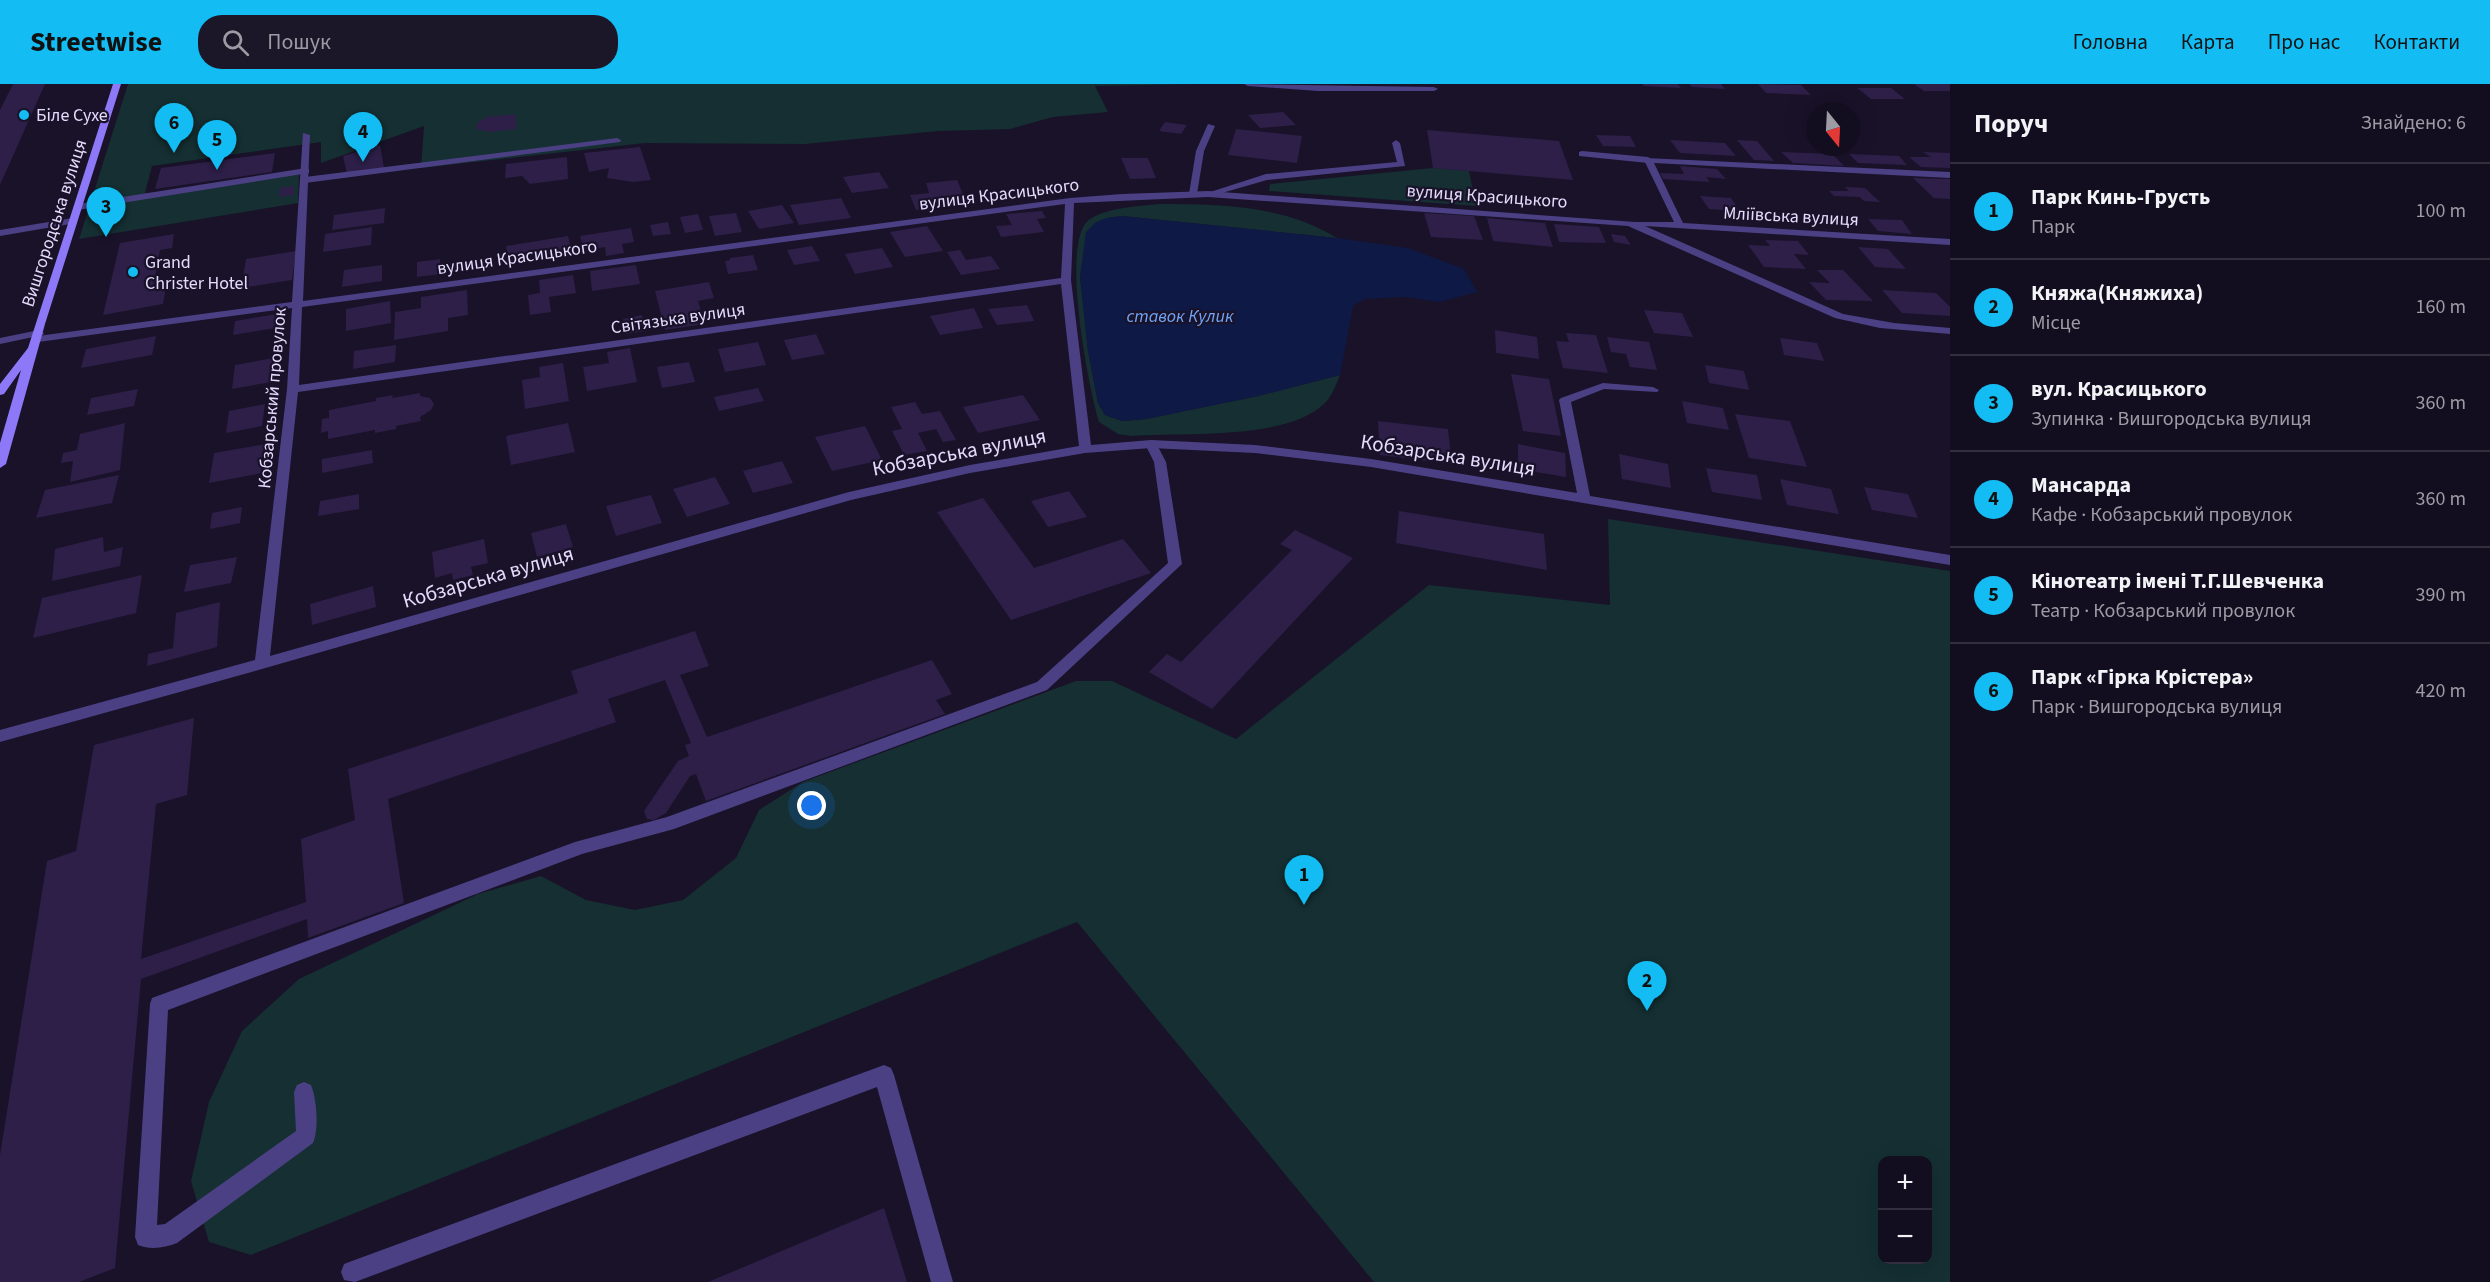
<!DOCTYPE html>
<html lang="uk">
<meta charset="utf-8">
<style>
body{margin:0;font-family:"Source Sans 3",sans-serif;background:#1c1728;color:#f1f3f6}
.controls{position:absolute;right:18px;bottom:18px;display:grid;overflow:hidden;border-radius:12px;box-shadow:0 6px 24px #0002}
.controls button{width:54px;height:54px;display:grid;place-items:center;padding:0;border:0;border-bottom:2px solid #322e3d;background:#130e1f;color:#f1f3f6;font:30px sans-serif}
.compass{position:absolute;left:1806px;top:18px;width:54px;height:54px;border-radius:50%;background:#130e1f;box-shadow:0 6px 24px #0002;rotate:162deg}
.you{position:absolute;left:812px;top:722px;width:21px;height:21px;margin:-15px;border:4px solid #fff;border-radius:50%;background:#1a73e8;box-shadow:0 0 0 9px #1a73e833}
.badge{display:grid;place-items:center;width:39px;height:39px;border-radius:50%;background:#13bcf2;color:#111;font-size:20px;font-weight:700}
.pin{position:absolute;translate:-50% -50px;filter:drop-shadow(0 2px 3px #0008)}
.pin::after{content:'';position:absolute;top:32px;width:21px;height:18px;background:inherit;clip-path:polygon(0 0,100% 0,50% 100%)}
.list{margin:0;padding:0;list-style:none}
h2{display:flex;justify-content:space-between;align-items:center;height:78px;margin:0;padding:0 24px;font-size:26px}
h2 small{font-size:20px;font-weight:400;color:#9d9ca4}
.list li{display:grid;grid-template-columns:39px 1fr auto;gap:18px;align-items:center;box-sizing:border-box;height:96px;padding:0 24px;border-top:2px solid #322e3d}
.list b{display:block;font-size:22px;white-space:nowrap}
.list p{margin:0;font-size:20px;white-space:nowrap;color:#9d9ca4}
.list em{font-size:20px;font-style:normal;color:#9d9ca4}
.icon{flex:none;width:33px;height:33px;fill:none;stroke:currentColor;stroke-width:2;stroke-linecap:round;stroke-linejoin:round}
.map{position:relative;flex:none;width:1950px;height:1198px;overflow:hidden}
header{display:flex;align-items:center;gap:36px;box-sizing:border-box;height:84px;padding:0 30px;background:#13bcf2;color:#111}
header strong{font-size:28px}
nav{display:flex;gap:33px;margin-inline-start:auto;font-size:21px}
.search{width:420px;height:54px;background:#1c1728;display:flex;align-items:center;gap:15px;box-sizing:border-box;padding:0 21px;border-radius:24px;color:#9d9ca4;font-size:22px}
main{display:flex}
aside{flex:1;background:#130e1f}
.map>svg:first-child{display:block}
.green{fill:#152f32;fill-rule:evenodd}
.water{fill:#0e1a45}
.building{fill:#2d1f48}
.lines{fill:none;stroke-linecap:round;stroke-linejoin:round}
.service{fill:#4c4085;fill-rule:evenodd}
.minor{fill:#4c4085;fill-rule:evenodd}
.secondary{fill:#8d78f7;fill-rule:evenodd}
.poi-dot{fill:#13bcf2;stroke:#191229;stroke-width:2}
.labels{text-anchor:middle;stroke-width:4.5;stroke-linejoin:round;paint-order:stroke}
.far-poi-label{font-size:18px;fill:#e4dbfd;stroke:#191229;text-anchor:start}
.far-street-label{font-size:18px;fill:#e4dbfd;stroke:#191229}
.far-water-label{font-size:18px;font-style:italic;fill:#6fa5f7;stroke:#191229}
.street-label{font-size:21px;fill:#e4dbfd;stroke:#191229}
</style>
<header>
<strong>Streetwise</strong>
<div class="search"><svg class="icon" aria-label="search" viewBox="0 0 24 24"><circle cx="10" cy="10" r="6"/><path d="M15 15l6 6"/></svg>Пошук</div>
<nav><a>Головна</a><a>Карта</a><a>Про нас</a><a>Контакти</a></nav>
</header>
<main>
<div class="map">
<svg width="1950" height="1198" viewBox="0 0 1950 1198">
<rect width="100%" height="100%" fill="#191229"/>
<g class="green">
<polygon points="128,0 1198,0 1095,2 1108,28 1053,33 1010,45 938,47 805,60 645,59 421,84 424,42 321,79 321,58 152,82 144,113 299,90 298,119 79,155"/>
<polygon points="1433,84 1469,87 1476,122 1269,107 1270,100"/>
<path d="M 1159,120 C 1221,120 1283,121 1337,154 L 1122,132 L 1107,134 L 1080,192 L 1088,267 L 1098,319 L 1105,331 L 1122,337 L 1146,335 L 1258,312 L 1340,291 C 1336,301 1332,312 1325,319 C 1287,357 1183,348 1132,352 L 1118,350 L 1099,338 C 1088,301 1063,171 1085,140 C 1096,124 1141,122 1159,120 Z"/>
<path d="M 1608,435 L 1950,487 L 1950,1198 L 1374,1198 L 1077,838 L 251,1171 L 209,1158 L 191,1097 L 209,1018 L 242,947 L 299,895 L 478,810 L 541,792 L 586,816 L 635,826 L 683,816 L 736,774 L 759,726 L 803,698 L 1076,597 L 1112,597 L 1236,655 L 1429,501 L 1610,521 ZM 1882,1076 L 1928,1076 L 1928,1176 L 1882,1176 Z"/>
</g>
<polygon class="water" points="1122,132 1337,154 1408,164 1464,185 1477,208 1439,218 1405,213 1365,215 1353,222 1340,291 1258,312 1146,335 1122,337 1105,331 1098,319 1088,267 1080,192 1086,148 1096,138 1107,134"/>
<g class="building">
<polygon points="13,0 45,0 0,101 0,26"/>
<polygon points="1643,0 1678,0 1681,4 1643,2"/>
<polygon points="1689,0 1721,0 1725,5 1692,3"/>
<polygon points="1758,0 1801,1 1811,11 1766,9"/>
<polygon points="1914,0 1950,0 1950,7 1924,7"/>
<polygon points="1857,4 1891,4 1905,15 1871,15"/>
<polygon points="1283,28 1296,41 1260,44 1248,31"/>
<polygon points="515,30 517,45 490,48 476,45 477,39 487,33"/>
<polygon points="1165,38 1187,41 1181,50 1159,47"/>
<polygon points="1236,45 1302,52 1297,79 1228,71"/>
<polygon points="1427,46 1559,57 1573,96 1433,84"/>
<polygon points="1596,51 1630,52 1636,63 1603,62"/>
<polygon points="1670,56 1725,59 1736,72 1680,69"/>
<polygon points="1737,56 1757,57 1774,77 1754,76"/>
<polygon points="380,61 384,84 347,90 343,72"/>
<polygon points="640,63 651,96 633,98 607,94 609,84 589,88 584,69"/>
<polygon points="1781,68 1832,70 1844,82 1793,79"/>
<polygon points="1923,68 1950,69 1950,84 1921,83 1909,73 1931,73"/>
<polygon points="275,69 272,88 155,105 161,84"/>
<polygon points="1849,70 1899,72 1907,81 1858,79"/>
<polygon points="567,73 568,95 530,100 522,92 505,94 506,80"/>
<polygon points="1121,74 1148,74 1156,94 1130,95"/>
<polygon points="1680,82 1717,85 1726,95 1706,93 1710,98 1663,95 1660,89 1684,90"/>
<polygon points="879,88 889,104 852,109 843,93"/>
<polygon points="1913,94 1950,95 1950,115 1934,114"/>
<polygon points="957,96 968,122 916,126 910,111 929,109 926,99"/>
<polygon points="294,102 294,111 279,113 280,104"/>
<polygon points="1845,103 1865,104 1880,118 1864,117 1860,113 1834,112 1829,107 1849,107"/>
<polygon points="1700,112 1731,114 1740,127 1709,125"/>
<polygon points="841,114 851,134 799,141 790,121"/>
<polygon points="782,121 794,139 759,145 748,127"/>
<polygon points="385,124 384,139 332,146 334,131"/>
<polygon points="1042,127 1046,134 1037,135 1044,148 1001,153 996,142 1012,141 1006,130"/>
<polygon points="736,129 742,148 715,152 709,132"/>
<polygon points="1424,129 1474,132 1483,156 1431,153"/>
<polygon points="698,130 703,146 685,149 680,133"/>
<polygon points="1487,134 1545,139 1553,163 1493,157"/>
<polygon points="1868,135 1902,136 1912,150 1878,147"/>
<polygon points="668,138 671,150 653,152 650,141"/>
<polygon points="1554,140 1599,143 1606,159 1559,158"/>
<polygon points="927,142 943,167 905,173 890,148"/>
<polygon points="372,143 371,161 323,168 325,150"/>
<polygon points="631,144 634,158 622,160 624,169 606,172 605,163 584,167 580,152"/>
<polygon points="174,150 172,164 160,166 153,205 166,203 163,220 103,231 120,159"/>
<polygon points="1611,150 1625,152 1631,161 1614,158"/>
<polygon points="568,152 571,164 508,174 506,162"/>
<polygon points="1765,156 1798,157 1809,171 1794,170 1806,185 1764,183 1748,161 1770,162"/>
<polygon points="812,162 820,177 794,181 787,166"/>
<polygon points="1858,163 1888,165 1906,185 1875,183"/>
<polygon points="882,164 893,183 855,190 845,170"/>
<polygon points="960,166 966,176 991,172 1000,185 961,191 947,168"/>
<polygon points="296,167 292,196 241,204 246,175"/>
<polygon points="753,171 758,186 728,190 725,177 730,176 730,174"/>
<polygon points="440,175 440,190 417,193 417,178"/>
<polygon points="382,181 382,197 342,203 344,186"/>
<polygon points="636,181 640,200 592,207 590,187"/>
<polygon points="1817,186 1843,186 1873,217 1826,216 1809,198 1830,199"/>
<polygon points="573,191 576,209 549,213 551,228 530,231 528,211 540,209 539,196"/>
<polygon points="709,198 714,214 698,217 705,240 665,246 655,207"/>
<polygon points="467,206 468,231 448,234 448,247 394,256 395,228 421,224 421,213"/>
<polygon points="1882,206 1936,209 1950,223 1950,232 1902,229"/>
<polygon points="390,217 391,239 346,247 346,225"/>
<polygon points="1027,221 1034,237 997,241 988,225"/>
<polygon points="974,224 983,244 940,251 930,232"/>
<polygon points="1644,226 1682,229 1693,253 1654,249"/>
<polygon points="277,230 276,244 233,251 235,237"/>
<polygon points="642,231 646,247 626,250 623,235"/>
<polygon points="1495,246 1537,253 1539,275 1496,269"/>
<polygon points="1566,249 1596,251 1608,289 1563,284 1556,257 1569,258"/>
<polygon points="816,250 825,270 792,276 784,256"/>
<polygon points="156,252 152,271 81,284 86,265"/>
<polygon points="1607,253 1649,258 1657,286 1630,283 1626,270 1611,268"/>
<polygon points="1780,254 1817,259 1824,277 1784,271"/>
<polygon points="758,258 766,281 725,288 718,265"/>
<polygon points="396,261 395,278 353,285 354,267"/>
<polygon points="630,264 637,298 587,307 583,283 609,279 607,268"/>
<polygon points="273,274 271,298 232,305 235,281"/>
<polygon points="689,278 695,298 662,304 657,283"/>
<polygon points="563,279 569,317 525,325 522,296 540,293 539,283"/>
<polygon points="1705,281 1744,287 1749,306 1709,299"/>
<polygon points="1511,290 1549,295 1561,352 1523,347"/>
<polygon points="758,304 764,317 719,327 714,313"/>
<polygon points="138,305 134,322 87,331 91,314"/>
<polygon points="420,309 420,312 430,314 434,320 431,326 420,333 421,337 396,342 396,345 375,349 375,346 328,355 328,347 321,349 322,335 329,334 329,326 376,317 376,314 393,311 392,314"/>
<polygon points="1023,311 1040,336 978,349 963,323"/>
<polygon points="1682,317 1723,324 1729,346 1687,339"/>
<polygon points="915,318 922,330 940,327 956,356 943,358 936,345 918,349 927,367 904,371 892,347 902,345 891,323"/>
<polygon points="265,320 262,342 226,349 229,327"/>
<polygon points="1735,330 1790,337 1807,383 1749,374"/>
<polygon points="1378,337 1448,345 1452,380 1380,371"/>
<polygon points="125,339 120,386 70,398 73,377 61,379 63,369 77,366 80,350"/>
<polygon points="568,339 575,368 511,381 506,352"/>
<polygon points="865,342 882,376 832,387 815,353"/>
<polygon points="272,359 268,388 209,399 214,369"/>
<polygon points="1518,360 1565,369 1566,393 1518,385"/>
<polygon points="372,366 373,379 322,389 322,375"/>
<polygon points="1619,370 1668,380 1671,404 1622,395"/>
<polygon points="782,377 793,399 753,409 743,387"/>
<polygon points="1706,384 1757,391 1762,416 1712,408"/>
<polygon points="119,391 112,419 36,434 45,406"/>
<polygon points="715,393 730,420 687,433 673,405"/>
<polygon points="1780,395 1831,405 1839,430 1787,421"/>
<polygon points="1864,403 1908,410 1918,434 1872,426"/>
<polygon points="1069,407 1087,433 1048,443 1031,417"/>
<polygon points="359,410 359,425 318,432 320,417"/>
<polygon points="651,411 662,439 616,452 606,422"/>
<polygon points="983,414 1034,484 1123,455 1151,489 1011,536 937,428"/>
<polygon points="242,423 240,439 210,445 212,429"/>
<polygon points="1399,427 1544,450 1547,486 1396,459"/>
<polygon points="566,440 573,463 537,473 531,449"/>
<polygon points="1295,446 1353,474 1212,625 1149,588 1167,570 1181,578 1292,466 1280,460"/>
<polygon points="103,453 104,468 123,463 120,482 52,497 55,465"/>
<polygon points="484,455 488,479 471,483 473,491 453,496 452,489 435,494 432,468"/>
<polygon points="237,473 231,499 184,508 190,481"/>
<polygon points="142,491 136,529 33,554 42,514"/>
<polygon points="373,502 376,523 312,541 310,520"/>
<polygon points="220,518 217,563 147,582 148,570 173,564 176,529"/>
<polygon points="695,547 709,582 680,591 707,653 932,576 952,610 936,616 945,630 706,717 696,690 690,692 666,729 654,736 647,735 644,727 678,677 689,672 685,661 691,659 665,596 608,615 616,638 388,715 404,819 308,854 307,835 141,895 115,1184 79,1198 0,1198 0,1071 47,777 76,767 94,661 194,634 187,711 156,720 141,875 306,818 301,755 355,736 348,685 578,609 571,587"/>
<polygon points="884,1124 907,1198 708,1198"/>
</g>
<g class="lines">
<g class="service">
<polygon points="1208,40 1215,42 1204,67 1197,110 1193,113 1189,110 1196,67"/>
<polygon points="617,54 621,56 620,58 305,99 301,96 305,93"/>
<polygon points="1396,56 1400,59 1405,82 1267,96 1208,113 1204,110 1266,90 1397,78 1392,59"/>
<polygon points="1582,67 1648,73 1652,76 1648,79 1579,72 1579,68"/>
<polygon points="306,84 309,85 309,89 78,126 73,123 78,120"/>
<polygon points="73,134 76,135 76,139 0,152 0,146"/>
<polygon points="39,246 44,249 43,251 0,260 0,254"/>
<path d="M 1151,356 L 1155,357 L 1166,378 L 1182,480 L 1047,606 L 674,745 L 582,770 L 168,926 L 157,1141 L 165,1140 L 296,1047 L 294,1008 L 297,1001 L 304,998 L 311,1001 C 317,1016 319,1045 313,1059 L 177,1159 C 165,1164 150,1166 138,1161 L 135,1153 L 150,920 L 152,914 L 575,758 L 667,733 L 1037,598 L 1168,479 L 1154,378 L 1145,360 Z"/>
<polygon points="884,981 891,984 894,991 953,1198 931,1198 877,1003 355,1198 344,1196 341,1188 344,1180 352,1177"/>
</g>
<g class="minor">
<polygon points="1244,0 1434,3 1438,5 1434,7 1318,7 1248,2"/>
<path d="M 303,49 L 310,51 L 303,217 L 1070,114 L 1122,110 L 1208,107 L 1635,138 L 1674,138 L 1644,76 L 1645,74 L 1950,88 L 1950,94 L 1654,79 L 1683,139 L 1950,155 L 1950,161 L 1645,142 L 1843,230 L 1894,239 L 1950,244 L 1950,250 L 1880,244 L 1835,234 L 1628,142 L 1208,113 L 1074,119 L 1071,196 L 1091,361 L 1151,356 L 1255,361 L 1371,375 L 1577,409 L 1559,316 L 1561,314 L 1603,299 L 1653,303 L 1659,306 L 1657,308 L 1604,305 L 1571,318 L 1590,412 L 1950,471 L 1950,481 L 1371,383 L 1255,369 L 1151,364 L 1085,369 L 970,389 L 851,416 L 262,585 L 0,658 L 0,646 L 255,576 L 287,305 L 292,224 L 38,258 L 33,255 L 38,252 L 292,218 ZM 1065,120 L 1061,194 L 299,301 L 302,223 ZM 1061,200 L 1079,362 L 970,381 L 849,408 L 270,572 L 298,308 Z"/>
</g>
<polygon class="secondary" points="113,0 121,0 45,240 6,380 0,384 0,359 21,286 4,310 0,311 0,300 28,264"/>
</g>
<g class="poi-dot">
<circle cx="24" cy="31" r="6"/>
<circle cx="133" cy="188" r="6"/>
</g>
<g class="labels">
<g class="far-poi-label">
<text x="36" y="37">Біле Сухе</text>
<text x="145" y="184">Grand<tspan x="145" dy="21">Christer Hotel</tspan></text>
</g>
<g class="far-street-label">
<text transform="translate(999 110) rotate(-7)" y="6">вулиця Красицького</text>
<text transform="translate(1487 112) rotate(4)" y="6">вулиця Красицького</text>
<text transform="translate(1791 132) rotate(3)" y="6">Мліївська вулиця</text>
<text transform="translate(54 139) rotate(-72)" y="6">Вишгородська вулиця</text>
<text transform="translate(517 173) rotate(-8)" y="6">вулиця Красицького</text>
<text transform="translate(678 234) rotate(-8)" y="6">Світязька вулиця</text>
<text transform="translate(272 314) rotate(-85)" y="6">Кобзарський провулок</text>
</g>
<g class="far-water-label">
<text x="1180" y="238">ставок Кулик</text>
</g>
<g class="street-label">
<text transform="translate(959 368) rotate(-11)" y="7">Кобзарська вулиця</text>
<text transform="translate(1448 371) rotate(9)" y="7">Кобзарська вулиця</text>
<text transform="translate(488 493) rotate(-16)" y="7">Кобзарська вулиця</text>
</g>
</g>
</svg>
<div class="controls">
<button>+</button>
<button>−</button>
</div>
<svg class="compass" viewBox="-18 -18 36 36"><path d="M0-13l5 13h-10z" fill="#e53935"/><path d="M0 13l5-13h-10z" fill="#9d9ca4"/></svg>
<div class="you"></div>
<div class="pin badge" style="left:1304px;top:821px">1</div>
<div class="pin badge" style="left:1647px;top:927px">2</div>
<div class="pin badge" style="left:106px;top:153px">3</div>
<div class="pin badge" style="left:363px;top:78px">4</div>
<div class="pin badge" style="left:217px;top:86px">5</div>
<div class="pin badge" style="left:174px;top:69px">6</div>
</div>
<aside>
<h2>Поруч<small>Знайдено: 6</small></h2>
<ul class="list">
<li><span class="badge">1</span><div><b>Парк Кинь-Грусть</b><p>Парк</p></div><em>100 m</em></li>
<li><span class="badge">2</span><div><b>Княжа(Княжиха)</b><p>Місце</p></div><em>160 m</em></li>
<li><span class="badge">3</span><div><b>вул. Красицького</b><p>Зупинка · Вишгородська вулиця</p></div><em>360 m</em></li>
<li><span class="badge">4</span><div><b>Мансарда</b><p>Кафе · Кобзарський провулок</p></div><em>360 m</em></li>
<li><span class="badge">5</span><div><b>Кінотеатр імені Т.Г.Шевченка</b><p>Театр · Кобзарський провулок</p></div><em>390 m</em></li>
<li><span class="badge">6</span><div><b>Парк «Гірка Крістера»</b><p>Парк · Вишгородська вулиця</p></div><em>420 m</em></li>
</ul>
</aside>
</main>
